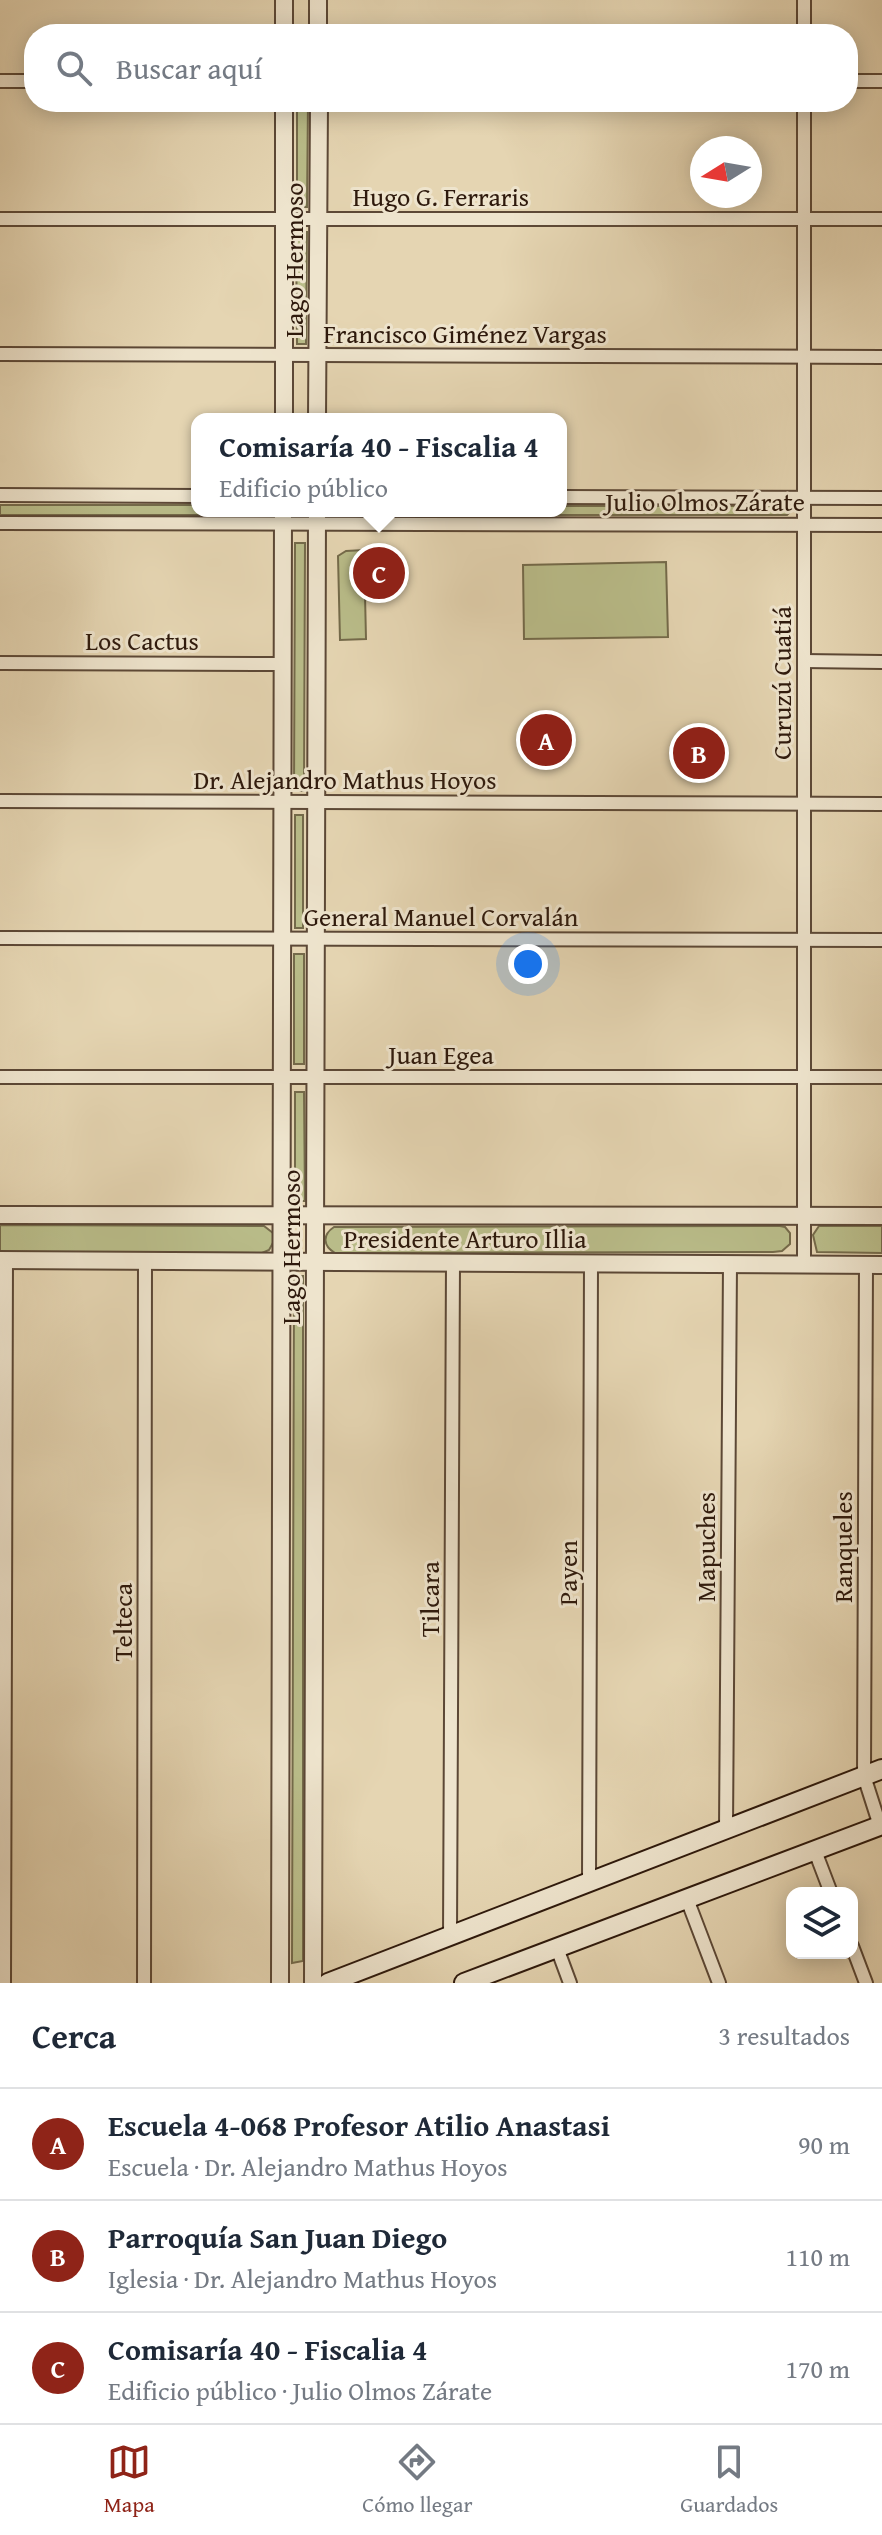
<!DOCTYPE html>
<html lang="es">
<meta charset="utf-8">
<style>
body{margin:0;font-family:"Gentium Book Plus",serif;background:#f2f2f3;color:#1f2937}
.controls{position:absolute;right:24px;bottom:24px;display:grid;overflow:hidden;border-radius:16px;box-shadow:0 4px 20px #0003}
.controls button{width:72px;height:72px;display:grid;place-items:center;padding:0;border:0;border-bottom:2px solid #e0e1e3;background:#fff;color:#1f2937;font:40px sans-serif}
.compass{position:absolute;left:690px;top:136px;width:72px;height:72px;border-radius:50%;background:#fff;box-shadow:0 4px 20px #0003;rotate:259deg}
.you{position:absolute;left:528px;top:964px;width:28px;height:28px;margin:-20px;border:6px solid #fff;border-radius:50%;background:#1a73e8;box-shadow:0 0 0 12px #1a73e833}
.badge{display:grid;place-items:center;width:52px;height:52px;border-radius:50%;background:#8f2418;color:#fff;font-size:26px;font-weight:700}
.pin{position:absolute;translate:-50% -50%;border:4px solid #fff;box-shadow:0 2px 8px #0006}
.popup{position:absolute;left:191px;top:413px;width:376px;height:104px;box-sizing:border-box;display:grid;place-content:center;border-radius:16px;background:#fff;filter:drop-shadow(0 2px 6px #0005);font-size:26px;white-space:nowrap;color:#747a83}
.popup b{font-size:30px;color:#1f2937}
.popup::after{content:'';position:absolute;left:50%;top:100%;margin-left:-16px;border:16px solid transparent;border-top-color:#fff}
.list{margin:0;padding:0;list-style:none}
h2{display:flex;justify-content:space-between;align-items:center;height:104px;margin:0;padding:0 32px;font-size:34px}
h2 small{font-size:26px;font-weight:400;color:#747a83}
.list li{display:grid;grid-template-columns:52px 1fr auto;gap:24px;align-items:center;box-sizing:border-box;height:112px;padding:0 32px;border-top:2px solid #e0e1e3}
.list b{display:block;font-size:30px;white-space:nowrap}
.list p{margin:0;font-size:26px;white-space:nowrap;color:#747a83}
.list em{font-size:26px;font-style:normal;color:#747a83}
.icon{flex:none;width:44px;height:44px;fill:none;stroke:currentColor;stroke-width:2;stroke-linecap:round;stroke-linejoin:round}
.map{position:relative;flex:none;width:882px;height:1983px;overflow:hidden}
.search{position:absolute;background:#fff;box-shadow:0 4px 20px #0003;left:24px;right:24px;top:24px;height:88px;display:flex;align-items:center;gap:20px;box-sizing:border-box;padding:0 28px;border-radius:32px;color:#747a83;font-size:30px}
.sheet{height:440px;background:#fff}
nav{display:flex;justify-content:space-around;align-items:center;box-sizing:border-box;height:112px;border-top:2px solid #e0e1e3;background:#fff;font-size:22px;color:#747a83}
nav a{display:grid;justify-items:center;gap:4px}
nav .on{color:#8f2418}
.map>svg:first-child{display:block}
.green{fill:#b9bc89;stroke:#746a4a;stroke-width:2}
.lines{fill:none;stroke-linecap:round;stroke-linejoin:round}
.minor-casing{stroke:#5c4836;stroke-width:16}
.tertiary-casing{stroke:#5c4836;stroke-width:20}
.secondary-casing{stroke:#2e190c;stroke-width:22}
.minor{stroke:#eee4cd;stroke-width:12}
.tertiary{stroke:#eee4cd;stroke-width:16}
.secondary{stroke:#eee4cd;stroke-width:18}
.labels{text-anchor:middle;stroke-width:6;stroke-linejoin:round;paint-order:stroke}
.street-label{font-size:26px;fill:#2e190c;stroke:#eee4cd}
</style>
<div class="map">
<svg width="882" height="1983" viewBox="0 0 882 1983">
<rect width="100%" height="100%" fill="#e5d5b2"/>
<filter id="stains"><feTurbulence type="fractalNoise" baseFrequency=".0025" numOctaves="4"/><feColorMatrix values="0 0 0 0 .2 0 0 0 0 .09 0 0 0 0 .02 0 0 0 .5 -.17"/></filter>
<radialGradient id="worn" r=".72"><stop offset=".6" stop-color="#630" stop-opacity="0"/><stop offset="1" stop-color="#630" stop-opacity=".3"/></radialGradient>
<g class="green">
<polygon points="297,102 308,102 307,207 297,207"/>
<polygon points="296,232 307,232 306,344 297,344"/>
<polygon points="0,505 197,505 197,511 274,511 270,515 0,515"/>
<polygon points="561,506 787,506 791,511 787,515 336,515 326,511 561,511"/>
<polygon points="295,543 305,543 304,791 294,791"/>
<polygon points="364,550 366,639 340,640 338,556 346,551"/>
<polygon points="666,562 668,637 524,639 523,565"/>
<rect x="295" y="815" width="8" height="113"/>
<rect x="294" y="954" width="10" height="110"/>
<polygon points="295,1092 304,1092 305,1201 295,1201"/>
<polygon points="0,1225 264,1226 273,1233 274,1241 269,1250 262,1253 0,1252"/>
<path d="M 780,1226 L 785,1227 L 790,1233 L 790,1244 L 782,1251 L 773,1252 L 335,1253 C 323,1246 322,1235 334,1227 Z"/>
<polygon points="819,1226 882,1226 882,1253 817,1252 813,1235"/>
<polygon points="294,1276 303,1276 303,1961 292,1963"/>
</g>
<g class="lines">
<defs>
<g id="minor">
<polyline points="804,0 804,34"/>
<polyline points="0,81 34,81"/>
<polyline points="848,81 882,81"/>
<polyline points="0,219 882,219"/>
<polyline points="0,354 882,357"/>
<polyline points="0,495 197,496"/>
<polyline points="561,497 882,498"/>
<polyline points="0,523 882,525"/>
<polyline points="804,661 882,662"/>
<polyline points="0,663 283,664"/>
<polyline points="0,801 882,804"/>
<polyline points="0,938 882,940"/>
<polyline points="0,1077 882,1077"/>
<polyline points="804,1265 804,102"/>
<polyline points="866,1265 864,1776 880,1826"/>
<polyline points="726,1829 730,1264"/>
<polyline points="815,1851 831,1893"/>
<polyline points="589,1882 591,1263"/>
<polyline points="687,1899 719,1983"/>
<polyline points="450,1936 453,1262"/>
<polyline points="852,1946 866,1983"/>
<polyline points="557,1948 570,1983"/>
<polyline points="4,1983 6,1260"/>
<polyline points="144,1983 145,1261"/>
</g>
<g id="tertiary">
<polyline points="318,0 318,34"/>
<polyline points="284,34 284,0"/>
<polyline points="284,419 284,102"/>
<polyline points="317,419 319,102"/>
<polyline points="0,1215 882,1216"/>
<polyline points="0,1260 882,1265"/>
<polyline points="280,1983 283,511"/>
<polyline points="313,1983 317,511"/>
</g>
<g id="secondary">
<polyline points="328,1983 882,1769"/>
<polyline points="464,1983 882,1825"/>
</g>
</defs>
<use href="#minor" class="minor-casing"/>
<use href="#tertiary" class="tertiary-casing"/>
<use href="#secondary" class="secondary-casing"/>
<use href="#minor" class="minor"/>
<use href="#tertiary" class="tertiary"/>
<use href="#secondary" class="secondary"/>
</g>
<g class="labels">
<g class="street-label">
<text x="441" y="206">Hugo G. Ferraris</text>
<text transform="translate(294 260) rotate(-90)" y="9">Lago Hermoso</text>
<text x="465" y="343">Francisco Giménez Vargas</text>
<text x="705" y="511">Julio Olmos Zárate</text>
<text x="142" y="650">Los Cactus</text>
<text transform="translate(782 683) rotate(-90)" y="9">Curuzú Cuatiá</text>
<text x="345" y="789">Dr. Alejandro Mathus Hoyos</text>
<text x="441" y="926">General Manuel Corvalán</text>
<text x="441" y="1064">Juan Egea</text>
<text x="465" y="1248">Presidente Arturo Illia</text>
<text transform="translate(291 1247) rotate(-90)" y="9">Lago Hermoso</text>
<text transform="translate(706 1547) rotate(-90)" y="9">Mapuches</text>
<text transform="translate(843 1547) rotate(-90)" y="9">Ranqueles</text>
<text transform="translate(568 1573) rotate(-90)" y="9">Payen</text>
<text transform="translate(430 1599) rotate(-90)" y="9">Tilcara</text>
<text transform="translate(123 1622) rotate(-90)" y="9">Telteca</text>
</g>
</g>
<rect width="100%" height="100%" filter="url(#stains)"/>
<rect width="100%" height="100%" fill="url(#worn)"/>
</svg>
<div class="controls">
<button><svg class="icon" aria-label="layers" viewBox="0 0 24 24"><path d="M12 4l9 5-9 5-9-5zM3 14l9 5 9-5"/></svg></button>
</div>
<svg class="compass" viewBox="-18 -18 36 36"><path d="M0-13l5 13h-10z" fill="#e53935"/><path d="M0 13l5-13h-10z" fill="#747a83"/></svg>
<div class="you"></div>
<div class="pin badge" style="left:546px;top:740px">A</div>
<div class="pin badge" style="left:699px;top:753px">B</div>
<div class="pin badge" style="left:379px;top:573px">C</div>
<div class="popup"><b>Comisaría 40 - Fiscalia 4</b>Edificio público</div>
<div class="search"><svg class="icon" aria-label="search" viewBox="0 0 24 24"><circle cx="10" cy="10" r="6"/><path d="M15 15l6 6"/></svg>Buscar aquí</div>
</div>
<section class="sheet">
<h2>Cerca<small>3 resultados</small></h2>
<ul class="list">
<li><span class="badge">A</span><div><b>Escuela 4-068 Profesor Atilio Anastasi</b><p>Escuela · Dr. Alejandro Mathus Hoyos</p></div><em>90 m</em></li>
<li><span class="badge">B</span><div><b>Parroquía San Juan Diego</b><p>Iglesia · Dr. Alejandro Mathus Hoyos</p></div><em>110 m</em></li>
<li><span class="badge">C</span><div><b>Comisaría 40 - Fiscalia 4</b><p>Edificio público · Julio Olmos Zárate</p></div><em>170 m</em></li>
</ul>
</section>
<nav>
<a class="on"><svg class="icon" aria-label="map" viewBox="0 0 24 24"><path d="M3 6l6-2 6 2 6-2v14l-6 2-6-2-6 2zM9 4v14M15 6v14"/></svg>Mapa</a>
<a><svg class="icon" aria-label="directions" viewBox="0 0 24 24"><path d="M12 3l9 9-9 9-9-9zM9 14v-3h6M13 9l2 2-2 2"/></svg>Cómo llegar</a>
<a><svg class="icon" aria-label="saved" viewBox="0 0 24 24"><path d="M7 4h10v16l-5-4-5 4z"/></svg>Guardados</a>
</nav>
